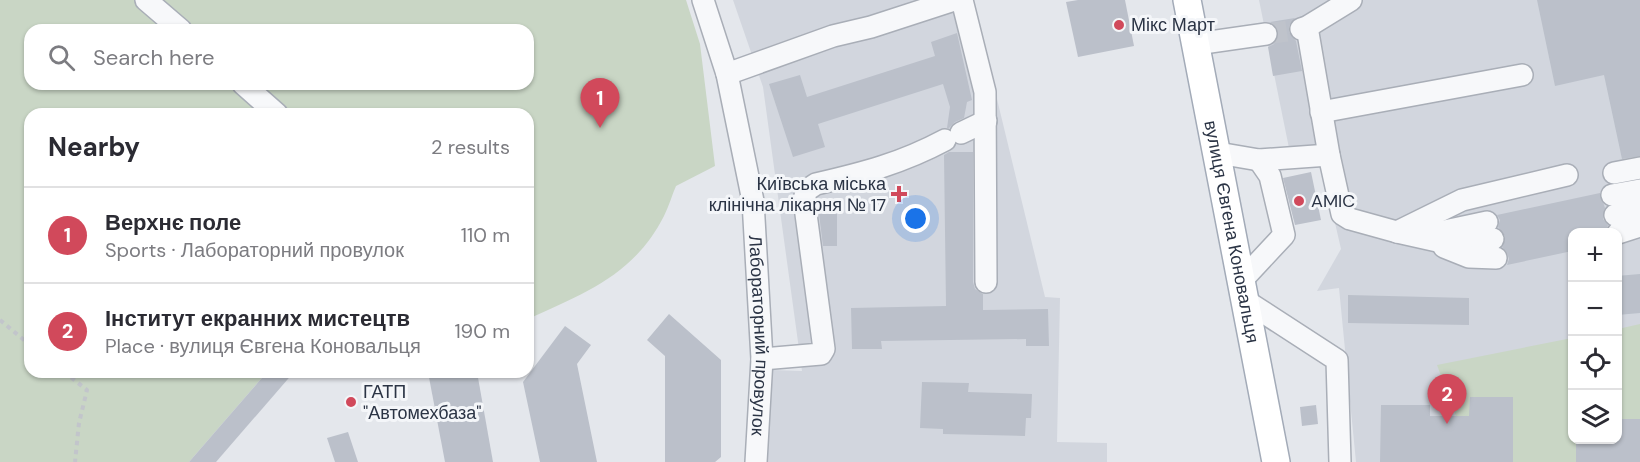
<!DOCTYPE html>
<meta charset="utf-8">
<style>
body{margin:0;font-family:"DM Sans",sans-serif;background:#f2f2f3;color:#2b2b33}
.controls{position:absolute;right:18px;bottom:18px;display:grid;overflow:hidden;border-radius:12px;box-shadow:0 2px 4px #0004}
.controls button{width:54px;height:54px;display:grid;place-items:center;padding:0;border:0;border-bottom:2px solid #e1e1e2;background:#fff;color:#2b2b33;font:30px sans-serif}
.you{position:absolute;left:916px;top:219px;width:21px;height:21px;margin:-15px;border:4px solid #fff;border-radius:50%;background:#1a73e8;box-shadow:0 0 0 9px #1a73e833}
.badge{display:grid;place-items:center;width:39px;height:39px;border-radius:50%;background:#d1495b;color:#fff;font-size:20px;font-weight:700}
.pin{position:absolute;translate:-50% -50px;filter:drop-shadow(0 2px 3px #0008)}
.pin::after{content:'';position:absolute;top:32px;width:21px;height:18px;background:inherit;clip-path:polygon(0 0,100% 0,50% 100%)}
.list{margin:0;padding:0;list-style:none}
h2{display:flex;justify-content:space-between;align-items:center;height:78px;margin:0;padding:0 24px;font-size:26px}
h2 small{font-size:20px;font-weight:400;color:#7c7c81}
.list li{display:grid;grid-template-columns:39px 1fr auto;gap:18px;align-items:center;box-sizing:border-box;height:96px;padding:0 24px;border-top:2px solid #e1e1e2}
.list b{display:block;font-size:22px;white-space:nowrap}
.list p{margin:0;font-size:20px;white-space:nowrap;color:#7c7c81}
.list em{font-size:20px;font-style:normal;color:#7c7c81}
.icon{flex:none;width:33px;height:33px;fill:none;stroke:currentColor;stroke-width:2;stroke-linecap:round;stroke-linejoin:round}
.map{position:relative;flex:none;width:1640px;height:462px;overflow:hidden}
.search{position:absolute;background:#fff;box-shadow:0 2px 4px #0004;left:24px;top:24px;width:510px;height:66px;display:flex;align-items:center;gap:15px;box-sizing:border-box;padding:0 21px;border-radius:18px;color:#7c7c81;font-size:22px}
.panel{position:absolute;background:#fff;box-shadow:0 2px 4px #0004;left:24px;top:108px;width:510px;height:270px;border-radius:18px}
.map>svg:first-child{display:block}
.built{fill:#d2d6de;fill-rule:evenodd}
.green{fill:#c9d6c5;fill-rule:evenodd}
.building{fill:#bbc0ca}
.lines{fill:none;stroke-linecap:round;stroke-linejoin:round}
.minor-tunnel{stroke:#bfc3cb;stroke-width:21;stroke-dasharray:21 10;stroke-linecap:butt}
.minor-casing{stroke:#a9aeb7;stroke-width:24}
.major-casing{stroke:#a3abb8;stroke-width:30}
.path{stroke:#c2c5cb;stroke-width:4;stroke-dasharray:4.5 4.5;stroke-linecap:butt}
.minor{stroke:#f7f8fa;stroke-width:21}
.major{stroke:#fff;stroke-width:27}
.poi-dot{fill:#d1495b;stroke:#f4f6f9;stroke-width:2}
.labels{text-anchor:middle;stroke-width:6;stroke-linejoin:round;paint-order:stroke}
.poi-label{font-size:18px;fill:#2b3445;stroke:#f4f6f9;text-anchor:start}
.street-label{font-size:18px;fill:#2b3445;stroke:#f4f6f9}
</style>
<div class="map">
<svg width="1640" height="462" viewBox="0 0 1640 462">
<rect width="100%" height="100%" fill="#e4e7ec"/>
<g class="built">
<polygon points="733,0 973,0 1045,297 1060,298 1057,442 1107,443 1107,462 766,462 772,370 802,371 763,87"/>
<path d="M 1259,0 L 1640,0 L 1640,462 L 1356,462 L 1339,288 L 1317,291 L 1341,249 L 1318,149 L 1290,153 ZM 1572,232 L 1618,232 L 1618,440 L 1572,440 Z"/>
</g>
<g class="green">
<path d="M 0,0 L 686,0 L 700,44 L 715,166 L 676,186 C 672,195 669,206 664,216 C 634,275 585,293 528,319 L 528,114 L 30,114 L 30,372 L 267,372 L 189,462 L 0,462 ZM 30,30 L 528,30 L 528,84 L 30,84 Z"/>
<polygon points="1640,324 1640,462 1473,462 1437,365 1572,338 1572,440 1618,440 1618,329"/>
</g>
<g class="building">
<polygon points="1078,0 1125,0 1134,46 1078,57 1066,2"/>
<polygon points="1537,0 1640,0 1640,156 1622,159 1604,75 1555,86"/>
<polygon points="1295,18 1289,26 1289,32 1296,41 1302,71 1273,76 1268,47 1274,44 1279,33 1276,26 1270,22"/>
<polygon points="957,33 972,100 967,102 964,118 955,122 949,128 947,128 950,107 943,84 818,124 825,147 793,157 769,84 800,75 807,97 935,56 931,42"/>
<polygon points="949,152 973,152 973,282 975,289 983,294 983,310 1048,309 1049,346 1026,346 1026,339 881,341 882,349 852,349 851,308 946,306 944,155"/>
<polygon points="1311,172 1321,220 1295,225 1283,178"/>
<polygon points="1600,193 1605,208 1603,219 1608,225 1606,232 1572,232 1572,251 1507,265 1509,259 1507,253 1502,247 1505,236 1498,227 1500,220 1497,215"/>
<polygon points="819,214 837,214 837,246 823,246"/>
<polygon points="1640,274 1640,313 1617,315 1617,276"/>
<polygon points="1348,295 1469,298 1469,325 1348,323"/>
<polygon points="669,314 721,360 721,457 715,462 665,462 665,356 647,340"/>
<polygon points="565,326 591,345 577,364 597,462 540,462 523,382"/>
<polygon points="267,372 294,372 216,462 189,462"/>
<polygon points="428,372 477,372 493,462 445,462"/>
<polygon points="922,382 969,383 968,392 1032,394 1031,418 1026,418 1025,436 943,434 943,429 920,428"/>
<polygon points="1470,397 1513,397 1513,462 1380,462 1381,405 1430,405 1430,416 1469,416"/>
<polygon points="1316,405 1318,424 1302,426 1300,407"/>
<polygon points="1617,419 1640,419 1640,462 1576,462 1576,440 1617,440"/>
<polygon points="348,432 358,462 335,462 327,438"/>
</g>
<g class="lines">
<polyline class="minor-tunnel" points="1266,34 1301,29"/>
<defs>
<g id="minor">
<polyline points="146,0 181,30"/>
<path id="s1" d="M 703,0 L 727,74 L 753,201 L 762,359 L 756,462"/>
<polyline points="962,0 985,92 986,282"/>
<polyline points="1307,27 1329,155 1342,214 1350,219 1397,232 1455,245 1493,239"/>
<polyline points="1301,29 1307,27 1351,0"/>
<polyline points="1196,44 1266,34"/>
<polyline points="727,74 833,36 871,27 954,0"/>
<polyline points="243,84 277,114"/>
<polyline points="1321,112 1522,75"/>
<polyline points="961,133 986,121"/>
<polyline points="1218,153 1259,160 1329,155"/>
<polyline points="1614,173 1640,168"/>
<polyline points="1612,195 1640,190"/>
<polyline points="1615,215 1640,209"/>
<polyline points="1397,232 1462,200 1567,175"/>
<polyline points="1618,233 1640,226"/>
<polyline points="1426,235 1487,222"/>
<polyline points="1444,247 1469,257 1496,258"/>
<polyline points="1242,280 1284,235 1270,176 1259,160"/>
<polyline points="1246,301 1337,360 1340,462"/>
<path d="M 762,359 L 821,354 L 824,349 L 804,199 L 807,190 L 816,184 C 864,173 902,163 945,140"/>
</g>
<g id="major">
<path id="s2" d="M 1187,0 L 1276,462"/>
</g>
</defs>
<use href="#minor" class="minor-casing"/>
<use href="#major" class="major-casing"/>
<g class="path">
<polyline points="0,320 30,345"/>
<polyline points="64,372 87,390 79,423 75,462"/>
</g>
<use href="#minor" class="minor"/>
<use href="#major" class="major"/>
</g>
<g class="poi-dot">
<circle cx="1119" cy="25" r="6"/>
<path d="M896 185h6v6h6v6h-6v6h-6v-6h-6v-6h6z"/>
<circle cx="1299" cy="201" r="6"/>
<circle cx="351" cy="402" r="6"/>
</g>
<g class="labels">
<g class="poi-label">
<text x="1131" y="31">Мікс Март</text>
<text x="886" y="190" text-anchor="end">Київська міська<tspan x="886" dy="21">клінічна лікарня № 17</tspan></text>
<text x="1311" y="207">AMIC</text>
<text x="363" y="398">ГАТП<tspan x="363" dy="21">"Автомехбаза"</tspan></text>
</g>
<g class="street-label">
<text dy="6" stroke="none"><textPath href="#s2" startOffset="236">вулиця Євгена Коновальця</textPath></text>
<text dy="6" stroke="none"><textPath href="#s1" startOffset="342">Лабораторний провулок</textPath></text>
</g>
</g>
</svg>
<div class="controls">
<button>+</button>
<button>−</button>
<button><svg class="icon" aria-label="locate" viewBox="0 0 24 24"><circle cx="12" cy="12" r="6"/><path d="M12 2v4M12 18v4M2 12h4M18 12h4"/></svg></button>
<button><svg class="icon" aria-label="layers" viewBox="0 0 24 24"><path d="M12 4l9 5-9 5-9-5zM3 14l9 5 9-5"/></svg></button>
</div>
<div class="you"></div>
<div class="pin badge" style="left:600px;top:128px">1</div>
<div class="pin badge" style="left:1447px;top:424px">2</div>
<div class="search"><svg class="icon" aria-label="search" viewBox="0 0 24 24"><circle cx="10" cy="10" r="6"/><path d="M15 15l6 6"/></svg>Search here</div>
<section class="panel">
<h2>Nearby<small>2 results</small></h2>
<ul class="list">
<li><span class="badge">1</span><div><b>Верхнє поле</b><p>Sports · Лабораторний провулок</p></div><em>110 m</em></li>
<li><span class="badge">2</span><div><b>Інститут екранних мистецтв</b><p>Place · вулиця Євгена Коновальця</p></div><em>190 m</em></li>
</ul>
</section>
</div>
